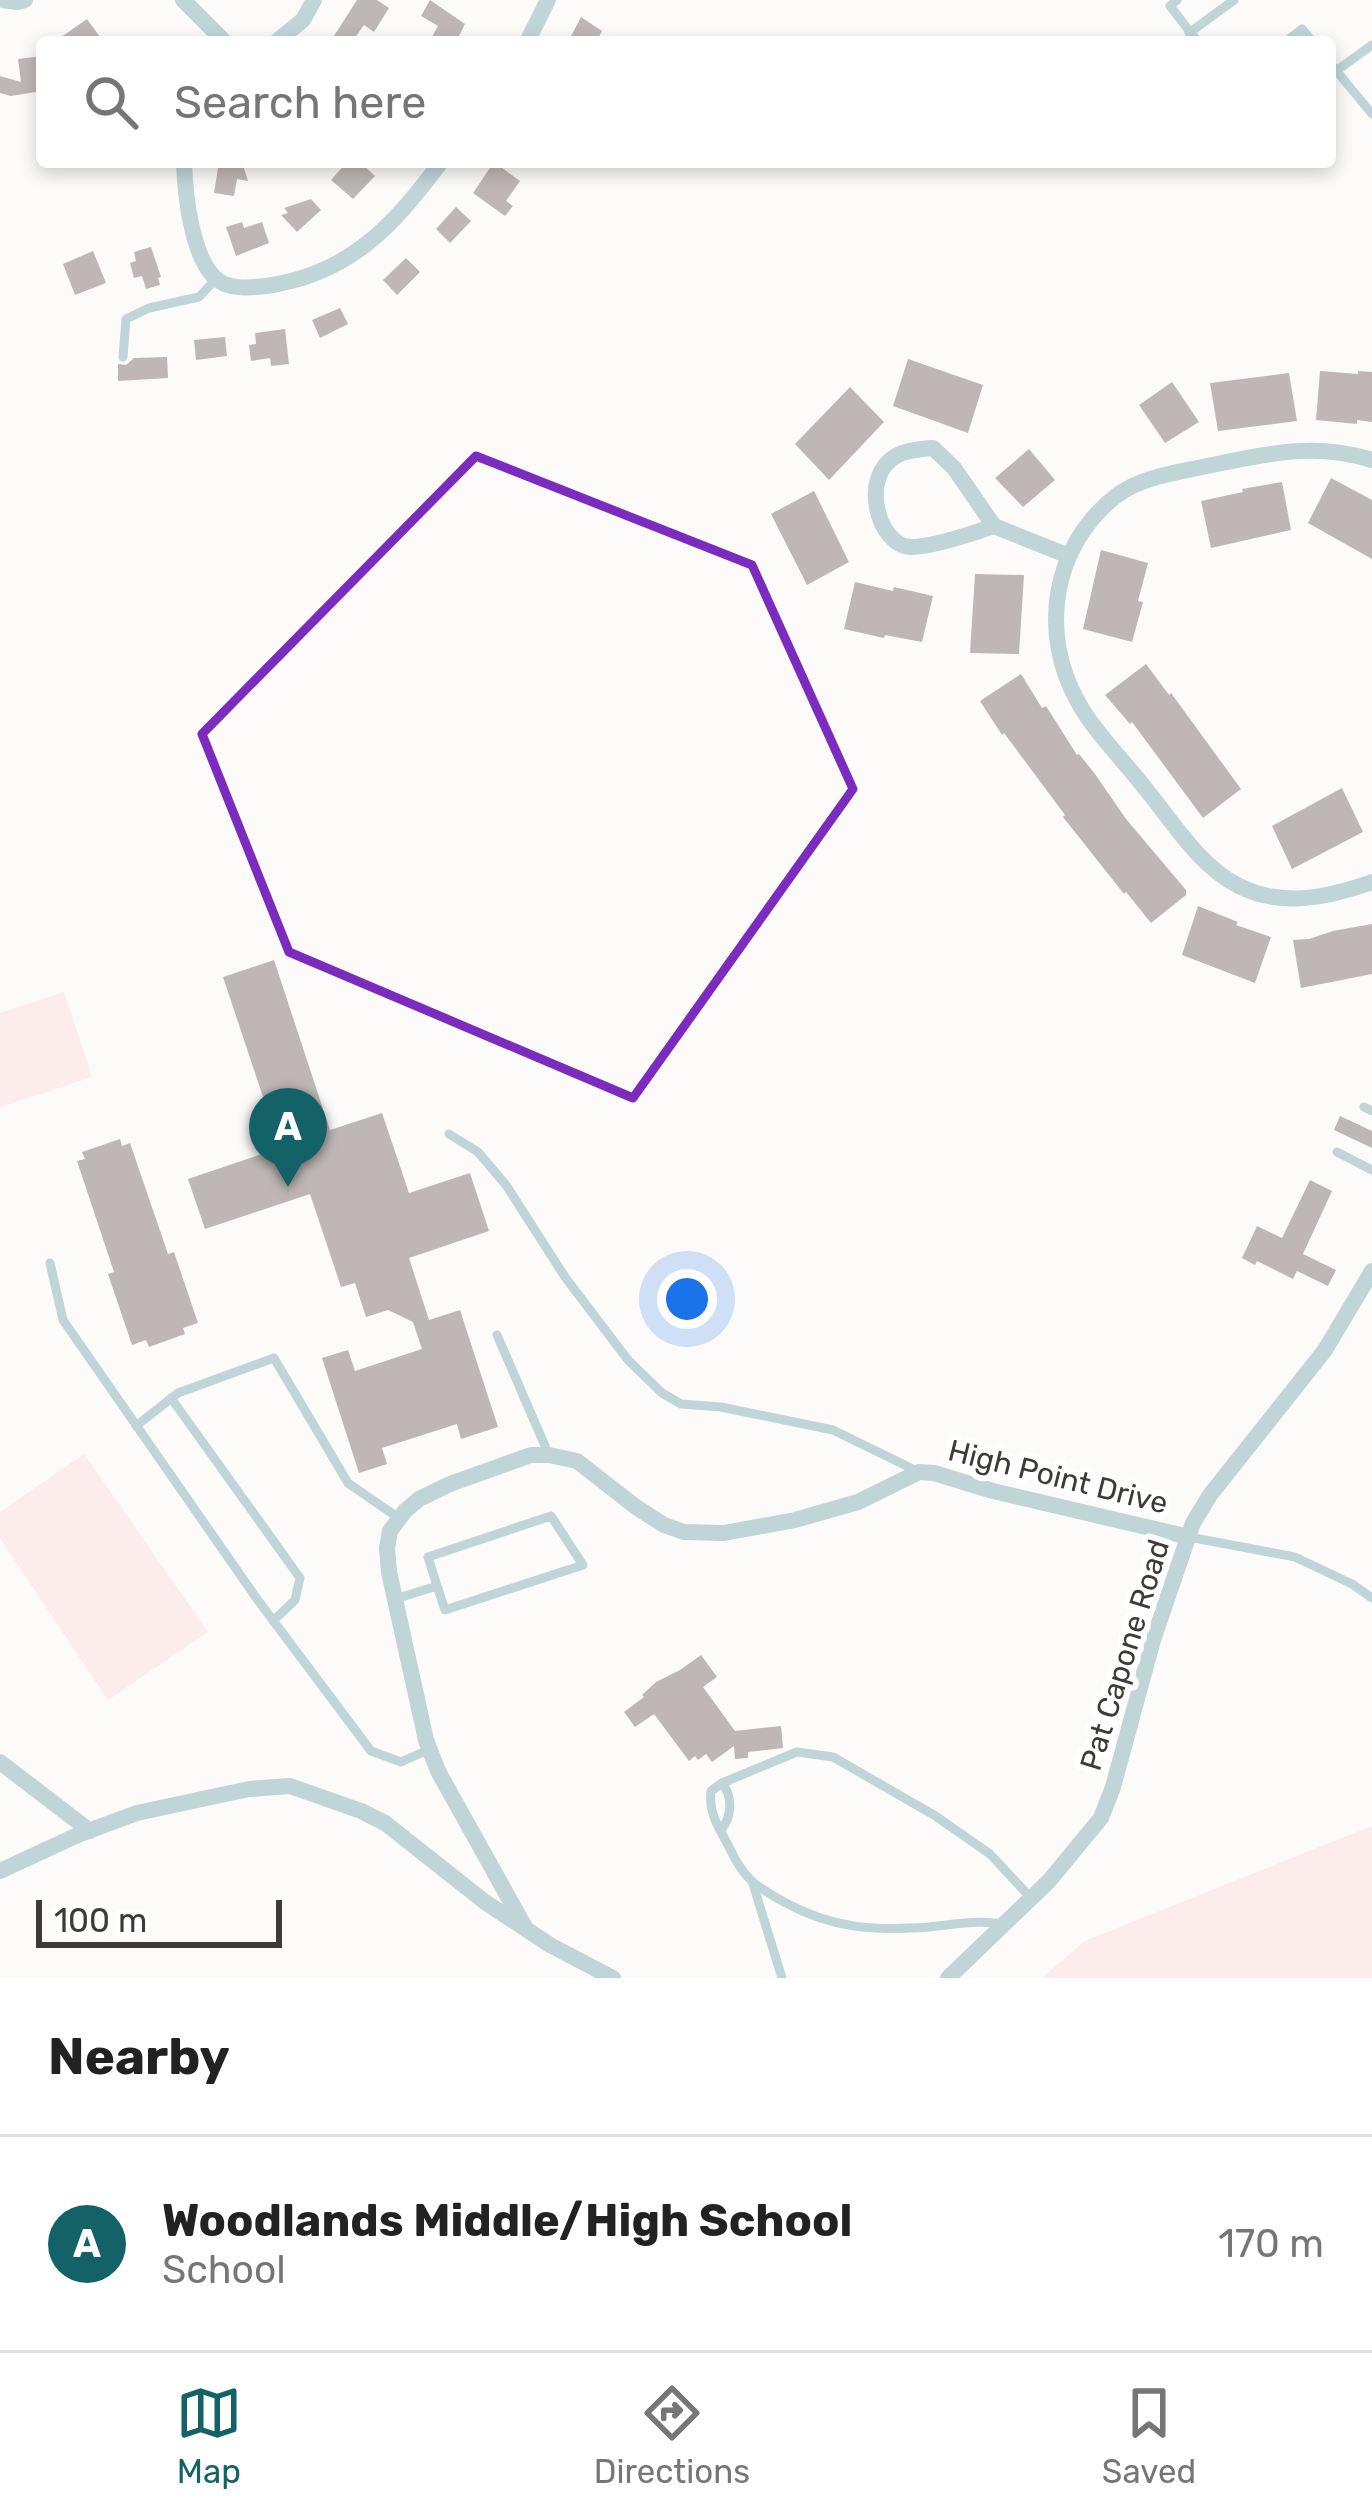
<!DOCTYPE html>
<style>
body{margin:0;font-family:Rubik,sans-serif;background:#f6f6f6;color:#222}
.scale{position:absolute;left:36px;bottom:30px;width:246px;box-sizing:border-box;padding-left:12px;border:6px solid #3f3938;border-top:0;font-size:33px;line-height:42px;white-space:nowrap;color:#3f3938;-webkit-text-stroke:9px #fff;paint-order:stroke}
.you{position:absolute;left:687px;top:1299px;width:42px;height:42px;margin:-30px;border:9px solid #fff;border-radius:50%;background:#1a73e8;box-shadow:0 0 0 18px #1a73e833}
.badge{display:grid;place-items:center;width:78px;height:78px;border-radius:50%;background:#126268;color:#fff;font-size:39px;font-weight:700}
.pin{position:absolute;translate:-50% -99px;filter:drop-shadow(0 3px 6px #0008)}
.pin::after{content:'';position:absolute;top:63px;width:42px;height:36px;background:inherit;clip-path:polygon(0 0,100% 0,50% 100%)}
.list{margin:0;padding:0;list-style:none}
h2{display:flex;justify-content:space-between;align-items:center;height:156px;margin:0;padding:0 48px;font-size:51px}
h2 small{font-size:39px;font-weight:400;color:#767676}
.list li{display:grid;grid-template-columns:78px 1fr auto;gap:36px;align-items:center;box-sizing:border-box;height:216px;padding:0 48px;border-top:3px solid #e0e0e0}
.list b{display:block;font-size:45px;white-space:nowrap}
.list p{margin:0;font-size:39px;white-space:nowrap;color:#767676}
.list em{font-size:39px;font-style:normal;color:#767676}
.icon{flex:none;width:66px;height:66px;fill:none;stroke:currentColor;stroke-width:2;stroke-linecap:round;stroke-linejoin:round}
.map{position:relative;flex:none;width:1372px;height:1978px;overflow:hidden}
.search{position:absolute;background:#fff;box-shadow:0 6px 18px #0003;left:36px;right:36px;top:36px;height:132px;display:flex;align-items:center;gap:30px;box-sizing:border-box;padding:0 42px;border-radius:12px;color:#767676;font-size:45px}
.sheet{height:372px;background:#fff}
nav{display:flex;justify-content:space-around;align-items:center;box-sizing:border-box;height:168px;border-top:3px solid #e0e0e0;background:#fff;font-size:33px;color:#767676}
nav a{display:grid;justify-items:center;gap:6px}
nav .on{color:#126268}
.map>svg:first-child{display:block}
.green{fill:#fadcd9}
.building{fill:#746765}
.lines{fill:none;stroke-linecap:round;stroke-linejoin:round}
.service{stroke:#74a9ad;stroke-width:9}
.minor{stroke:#74a9ad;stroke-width:16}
.marked{fill:none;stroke:#7b2cbf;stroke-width:9;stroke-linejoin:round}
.labels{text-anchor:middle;stroke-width:12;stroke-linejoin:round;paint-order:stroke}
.street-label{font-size:30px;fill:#3f3938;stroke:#fff}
</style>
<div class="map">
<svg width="1372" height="1978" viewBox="0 0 1372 1978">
<rect width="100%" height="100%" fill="#fdfafa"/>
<g class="green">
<polygon points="64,992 92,1077 0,1107 0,1013"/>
<polygon points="84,1454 208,1632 108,1700 0,1538 0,1512"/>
<polygon points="1372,1826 1372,1978 1042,1978 1085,1941"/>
</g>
<g class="building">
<polygon points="357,0 377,0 389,8 374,32 364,25 352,42 330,42"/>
<polygon points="430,0 465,24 456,42 429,42 438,26 421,16"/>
<polygon points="581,17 602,31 596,42 568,42"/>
<polygon points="87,19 100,37 92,42 54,42"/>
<polygon points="42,56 42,91 11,96 0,93 0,76 21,82 18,59"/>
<polygon points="219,162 242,162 248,181 237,179 234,196 214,193"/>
<polygon points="347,162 360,162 375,176 353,199 331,180"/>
<polygon points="494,162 520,181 506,201 513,206 505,216 473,193"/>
<polygon points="311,199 321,210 297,232 281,215 288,213 284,208"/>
<polygon points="456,207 471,221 450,243 436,229"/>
<polygon points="242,222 244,228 262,222 269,243 236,256 226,227"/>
<polygon points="151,247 161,277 158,278 160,285 146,289 142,276 134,278 130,263 136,261 134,252"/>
<polygon points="93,251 106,283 75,295 63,264"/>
<polygon points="406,258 420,272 397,295 383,280"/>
<polygon points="340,308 348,324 320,338 312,320"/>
<polygon points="285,329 289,364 271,366 270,358 251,361 249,345 256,344 255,333"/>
<polygon points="225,337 227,356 196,360 194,340"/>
<polygon points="167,357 168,378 118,381 118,364 126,365 134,358"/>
<polygon points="908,359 983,385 968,433 893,406"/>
<polygon points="1320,371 1358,374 1358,371 1372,372 1372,422 1357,420 1357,424 1316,420"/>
<polygon points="1289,373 1297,421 1218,431 1210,383"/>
<polygon points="1172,382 1199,422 1165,443 1139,405"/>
<polygon points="850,387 884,422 829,480 795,444"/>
<polygon points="1029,449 1055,480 1023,507 995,478"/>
<polygon points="1331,478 1372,500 1372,559 1308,523"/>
<polygon points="1282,482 1291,530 1211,548 1201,501 1243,492 1242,489"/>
<polygon points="814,491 849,562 807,585 771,514"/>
<polygon points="1101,550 1148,563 1138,601 1143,602 1132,642 1083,629"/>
<polygon points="975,574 1024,575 1019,654 970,653"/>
<polygon points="855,582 893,591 894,587 933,596 922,642 885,635 884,638 844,629"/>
<polygon points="1146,664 1169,695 1171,693 1241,789 1203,818 1132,722 1130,724 1105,695"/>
<polygon points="1021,674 1042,708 1046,706 1077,755 1079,754 1095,774 1126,819 1186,890 1186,895 1151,923 1126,892 1124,894 1063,817 1065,815 1004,733 1002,735 980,701"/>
<polygon points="1342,788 1363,832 1292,869 1272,826"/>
<polygon points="1198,906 1238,922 1236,925 1271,937 1255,983 1182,955"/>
<polygon points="1372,924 1372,974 1301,988 1293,940 1309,939 1333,931"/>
<polygon points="274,960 330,1130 382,1113 409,1193 470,1173 489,1231 409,1258 429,1320 460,1310 498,1427 461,1439 457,1424 382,1448 387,1464 359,1473 322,1358 348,1350 355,1371 422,1349 413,1322 388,1310 366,1317 355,1283 341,1287 310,1194 205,1229 188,1179 295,1143 286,1116 271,1121 223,977"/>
<polygon points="1340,1116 1372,1131 1372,1148 1334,1130"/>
<polygon points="120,1139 122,1146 130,1143 168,1254 174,1252 198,1323 183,1328 185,1334 149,1347 146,1340 132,1345 108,1274 114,1272 77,1161 85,1159 82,1152"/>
<polygon points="1310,1180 1332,1191 1303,1254 1336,1270 1328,1286 1297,1271 1293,1279 1257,1261 1255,1265 1242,1258 1257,1226 1282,1238"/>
<polygon points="701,1655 717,1677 703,1687 735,1731 781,1726 783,1748 748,1752 748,1758 735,1759 734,1746 712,1762 706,1754 698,1760 695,1756 689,1761 654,1714 635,1727 624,1712 644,1697 642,1695 656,1682 680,1670"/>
</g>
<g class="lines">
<g class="service">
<polyline points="1177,0 1170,6 1198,42"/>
<polyline points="1189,33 1234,0"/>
<polyline points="1285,42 1302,29 1313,42"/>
<polyline points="1330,63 1372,114"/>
<polyline points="1336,71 1372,45"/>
<polyline points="123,357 126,319 149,308 199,297 216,279"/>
<polyline points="1364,1107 1372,1111"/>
<polyline points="449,1134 478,1152 506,1185 565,1277 628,1360 662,1393 681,1404 721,1407 833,1430 919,1472"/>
<polyline points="1337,1152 1372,1170"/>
<polyline points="50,1263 63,1320 257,1599 371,1751 401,1762 430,1749"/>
<polyline points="497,1335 549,1455"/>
<polyline points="171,1398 300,1578 295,1600 273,1621"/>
<polyline points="136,1426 178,1393 274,1358 348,1483 400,1519"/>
<polyline points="1189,1537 1295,1557 1352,1584 1372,1598"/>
<polyline points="395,1599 437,1586 428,1557 551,1516 583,1565 445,1610 437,1586"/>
<path d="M 721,1830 C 732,1817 733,1796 722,1783"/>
<polyline points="753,1884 782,1978"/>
<path d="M 1004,1924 C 974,1920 958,1924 929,1927 C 875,1931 833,1929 784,1902 C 757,1887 745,1880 731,1851 C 721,1830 708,1816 711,1791 L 722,1783 L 797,1752 L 833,1757 L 934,1815 L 990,1854 L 1031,1898"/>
</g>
<g class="minor">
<polyline points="3,0 17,2 25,0"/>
<polyline points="183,0 225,42"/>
<polyline points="276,42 303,20 314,0"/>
<polyline points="527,42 548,0"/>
<path d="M 184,162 C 185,193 191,253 214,277 C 227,290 248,288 266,286 C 350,274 392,227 441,162"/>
<path d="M 933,448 L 954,468 L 994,526 C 974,533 932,547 911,547 C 878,546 859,477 896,456 C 907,450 921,449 933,448 Z"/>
<path d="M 1372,460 C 1312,441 1262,455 1202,467 C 1173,473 1139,478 1116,496 C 1052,546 1039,633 1078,702 C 1093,730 1125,762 1145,788 C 1173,822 1199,866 1239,886 C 1282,908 1330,897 1372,882"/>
<polyline points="994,526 1069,556"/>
<polyline points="0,1762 90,1831"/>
<polyline points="0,1871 80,1834 137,1813 249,1789 290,1786 361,1811 385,1823 485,1902 550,1945 613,1978"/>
<polyline points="526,1929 438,1771 426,1740 389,1572 387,1548 390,1531 405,1511 419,1499 450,1484 531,1455 549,1455 577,1461 636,1507 664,1525 684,1532 724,1533 795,1520 858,1502 919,1472 934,1473 993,1491 1189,1537"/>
<polyline points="948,1978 1049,1881 1101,1818 1113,1787 1153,1640 1193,1523 1210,1495 1325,1350 1372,1271"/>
</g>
</g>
<path d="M0 0H1372V1978H0ZM 476,456 L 752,565 L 853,789 L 633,1098 L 289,952 L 202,734 Z" fill="#fdfafa" fill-opacity=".55" fill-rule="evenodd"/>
<path class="marked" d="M 476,456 L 752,565 L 853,789 L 633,1098 L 289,952 L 202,734 Z"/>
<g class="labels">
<g class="street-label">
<text transform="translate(1058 1477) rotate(14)" y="10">High Point Drive</text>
<text transform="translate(1125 1655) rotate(-73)" y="10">Pat Capone Road</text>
</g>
</g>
</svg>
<div class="scale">100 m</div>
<div class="you"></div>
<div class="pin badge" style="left:288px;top:1187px">A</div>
<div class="search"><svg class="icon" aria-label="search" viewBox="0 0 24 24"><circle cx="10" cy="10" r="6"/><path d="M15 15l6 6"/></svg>Search here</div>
</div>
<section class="sheet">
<h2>Nearby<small></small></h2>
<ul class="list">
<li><span class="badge">A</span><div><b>Woodlands Middle/High School</b><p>School</p></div><em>170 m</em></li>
</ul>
</section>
<nav>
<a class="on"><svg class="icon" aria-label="map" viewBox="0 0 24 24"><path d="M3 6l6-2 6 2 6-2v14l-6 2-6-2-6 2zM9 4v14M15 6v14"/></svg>Map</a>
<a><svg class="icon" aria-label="directions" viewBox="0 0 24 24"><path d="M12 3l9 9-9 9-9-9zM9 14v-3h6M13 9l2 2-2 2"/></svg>Directions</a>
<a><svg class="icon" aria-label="saved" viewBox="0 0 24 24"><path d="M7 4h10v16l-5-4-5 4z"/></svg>Saved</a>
</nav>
